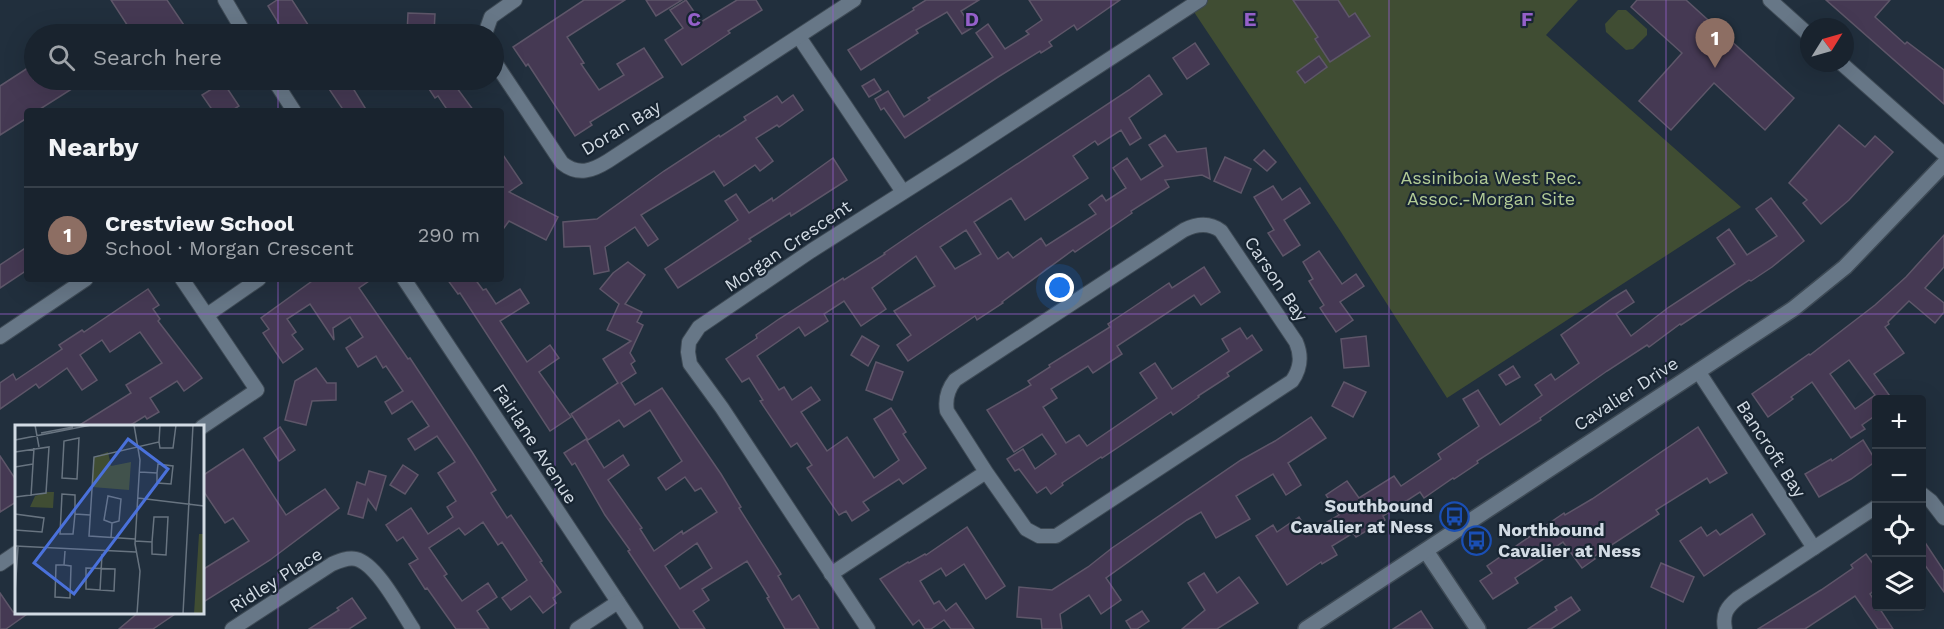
<!DOCTYPE html>
<meta charset="utf-8">
<style>
body{margin:0;font-family:"Work Sans",sans-serif;background:#222b36;color:#f1f3f6}
.controls{position:absolute;right:18px;bottom:18px;display:grid;overflow:hidden;border-radius:6px;box-shadow:0 6px 24px #0002}
.controls button{width:54px;height:54px;display:grid;place-items:center;padding:0;border:0;border-bottom:2px solid #37404a;background:#19232e;color:#f1f3f6;font:30px sans-serif}
.compass{position:absolute;left:1800px;top:18px;width:54px;height:54px;border-radius:50%;background:#19232e;box-shadow:0 6px 24px #0002;rotate:53deg}
.you{position:absolute;left:1060px;top:288px;width:21px;height:21px;margin:-15px;border:4px solid #fff;border-radius:50%;background:#1a73e8;box-shadow:0 0 0 9px #1a73e833}
.badge{display:grid;place-items:center;width:39px;height:39px;border-radius:50%;background:#58c9e3;color:#fff;font-size:20px;font-weight:700}
.pin{position:absolute;translate:-50% -50px;filter:drop-shadow(0 2px 3px #0008)}
.pin::after{content:'';position:absolute;top:32px;width:21px;height:18px;background:inherit;clip-path:polygon(0 0,100% 0,50% 100%)}
.list{margin:0;padding:0;list-style:none}
h2{display:flex;justify-content:space-between;align-items:center;height:78px;margin:0;padding:0 24px;font-size:26px}
h2 small{font-size:20px;font-weight:400;color:#9fa4aa}
.list li{display:grid;grid-template-columns:39px 1fr auto;gap:18px;align-items:center;box-sizing:border-box;height:96px;padding:0 24px;border-top:2px solid #37404a}
.list b{display:block;font-size:22px;white-space:nowrap}
.list p{margin:0;font-size:20px;white-space:nowrap;color:#9fa4aa}
.list em{font-size:20px;font-style:normal;color:#9fa4aa}
.icon{flex:none;width:33px;height:33px;fill:none;stroke:currentColor;stroke-width:2;stroke-linecap:round;stroke-linejoin:round}
.map{position:relative;flex:none;width:1944px;height:629px;overflow:hidden}
.search{position:absolute;background:#19232e;box-shadow:0 6px 24px #0002;left:24px;top:24px;width:480px;height:66px;display:flex;align-items:center;gap:15px;box-sizing:border-box;padding:0 21px;border-radius:33px;color:#9fa4aa;font-size:22px}
.panel{position:absolute;background:#19232e;box-shadow:0 6px 24px #0002;left:24px;top:108px;width:480px;height:174px;border-radius:6px}
.map>svg:first-child{display:block}
.green{fill:#404d33}
.building{fill:#453953;stroke:#5e5669;stroke-width:1.5;fill-rule:evenodd}
.lines{fill:none;stroke-linecap:round;stroke-linejoin:round}
.street-casing{stroke:#3e4a55;stroke-width:16}
.secondary-casing{stroke:#3e4a55;stroke-width:18}
.street{stroke:#677787;stroke-width:14}
.secondary{stroke:#677787;stroke-width:15}
.grid{fill:none;stroke:#9560ca;stroke-width:1.5;stroke-opacity:0.55}
.labels{text-anchor:middle;stroke-width:4.5;stroke-linejoin:round;paint-order:stroke}
.street-label{font-size:18px;fill:#d2dbe4;stroke:#182532}
.park-label{font-size:18px;fill:#b2cb96;stroke:#182532}
.poi-label{font-size:18px;font-weight:bold;fill:#d2dbe4;stroke:#182532;text-anchor:end}
.inset-road{fill:none;stroke:#687480;stroke-width:1.5}
.view{fill:#4a71db;fill-opacity:0.15;stroke:#4a71db;stroke-width:3}
.inset-edge{fill:none;stroke:#d2dbe4;stroke-width:3}
.grid-label{font-size:20px;text-anchor:middle;font-weight:bold;fill:#9560ca;stroke:#182532;stroke-width:4.5;stroke-linejoin:round;paint-order:stroke}
</style>
<div class="map">
<svg width="1944" height="629" viewBox="0 0 1944 629">
<rect width="100%" height="100%" fill="#212f3d"/>
<g class="green">
<polygon points="1200,0 1578,0 1546,35 1741,207 1447,398 1341,232 1190,6"/>
<polygon points="1618,10 1626,10 1647,29 1647,35 1633,49 1626,50 1606,32 1605,24"/>
</g>
<g class="building">
<polygon points="111,0 167,0 190,34 133,34"/>
<polygon points="277,0 292,0 314,34 285,34 268,6"/>
<polygon points="584,0 625,0 567,37 584,63 581,64 599,90 624,75 617,64 644,48 663,77 590,122 592,125 575,136 528,64 526,66 513,47"/>
<polygon points="646,0 682,0 656,16"/>
<polygon points="686,0 701,22 737,0 756,0 762,10 728,31 730,33 682,65 665,40 683,28 670,10"/>
<polygon points="926,0 979,0 961,11 972,28 962,34 947,12 916,30 918,33 861,70 848,50 914,10 913,8"/>
<polygon points="1029,0 1120,0 1077,30 1074,25 1049,42 1052,46 1041,53 1040,51 998,77 905,138 884,108 881,110 875,99 888,91 904,117 930,100 928,98 993,57 976,33 988,24 1005,49 1029,34 1026,31 1042,20"/>
<polygon points="1293,0 1338,0 1349,17 1355,13 1370,36 1330,62 1315,39 1318,37"/>
<polygon points="1637,0 1686,0 1794,98 1765,130 1714,83 1671,130 1639,101 1682,53 1631,7"/>
<polygon points="1826,0 1890,0 1875,17 1905,44 1907,42 1944,70 1944,104"/>
<polygon points="408,13 435,14 434,33 407,34"/>
<polygon points="1195,43 1209,64 1187,79 1173,58"/>
<polygon points="1319,56 1327,67 1305,83 1297,72"/>
<polygon points="34,64 34,80 86,80 37,111 27,111 27,118 0,135 0,86"/>
<path d="M 1149,75 L 1162,94 L 1129,118 L 1141,138 L 1130,145 L 1121,130 L 1098,145 L 1095,141 L 1073,156 L 1088,178 L 1025,220 L 1011,198 L 974,222 L 998,259 L 1008,252 L 1013,258 L 1041,238 L 1046,246 L 1096,214 L 1089,205 L 1102,195 L 1106,201 L 1126,188 L 1113,168 L 1127,158 L 1141,180 L 1163,166 L 1149,145 L 1165,135 L 1177,152 L 1206,148 L 1210,179 L 1202,175 L 1165,180 L 1169,187 L 1131,211 L 1132,213 L 1075,252 L 1073,250 L 1002,302 L 1003,303 L 977,320 L 975,316 L 908,361 L 897,345 L 911,335 L 894,311 L 935,286 L 916,256 L 872,288 L 886,309 L 861,326 L 844,301 L 824,314 L 828,321 L 805,336 L 799,327 L 757,356 L 779,390 L 784,387 L 792,400 L 811,387 L 820,400 L 801,412 L 827,451 L 847,437 L 874,478 L 899,460 L 874,419 L 891,408 L 906,432 L 903,434 L 926,468 L 903,484 L 899,479 L 863,502 L 869,510 L 852,521 L 846,511 L 839,515 L 807,468 L 812,465 L 797,443 L 791,447 L 760,401 L 763,400 L 749,378 L 742,382 L 726,359 L 757,338 L 756,335 L 779,319 L 843,278 L 844,280 L 885,254 L 884,253 L 925,225 L 1129,90 ZM 966,230 L 981,254 L 955,269 L 940,247 Z"/>
<polygon points="874,79 881,90 869,97 862,86"/>
<polygon points="323,80 348,80 367,111 344,111"/>
<polygon points="423,80 451,80 474,111 448,111 438,96 435,98"/>
<polygon points="223,82 239,106 231,111 213,111 202,95"/>
<polygon points="793,95 803,110 779,127 777,125 756,138 773,161 760,171 755,165 724,186 714,171 641,215 658,239 648,246 635,227 605,247 609,271 594,274 590,246 564,247 563,222 597,219 664,171 719,135 720,137 746,120 744,117 777,96 782,103"/>
<polygon points="1839,125 1865,147 1875,136 1893,152 1849,200 1821,224 1803,203 1807,200 1789,183"/>
<polygon points="1264,150 1276,162 1267,171 1254,160"/>
<polygon points="501,152 522,183 509,192 558,217 546,240 509,221 501,232"/>
<polygon points="1225,157 1251,169 1241,193 1214,181"/>
<polygon points="833,158 847,180 791,216 790,213 749,239 751,241 678,288 665,269 738,220 725,201 736,194 749,213 772,198 773,201"/>
<polygon points="1273,186 1282,200 1300,188 1310,203 1284,220 1300,245 1283,256 1268,233 1274,230 1254,197"/>
<polygon points="1771,198 1804,241 1772,267 1751,281 1749,280 1681,325 1680,324 1649,347 1647,345 1607,371 1540,418 1541,420 1477,461 1478,463 1454,479 1453,478 1424,498 1420,492 1383,516 1385,520 1356,537 1353,533 1332,546 1337,555 1322,564 1321,562 1287,585 1256,536 1273,525 1277,532 1299,517 1309,533 1339,515 1326,495 1347,481 1359,498 1394,476 1401,486 1441,459 1438,454 1479,426 1463,399 1478,390 1500,425 1542,395 1535,385 1551,374 1555,380 1579,363 1561,335 1613,298 1626,290 1634,302 1616,314 1631,336 1669,307 1735,264 1717,238 1729,229 1747,255 1777,236 1756,209"/>
<path d="M 1944,235 L 1944,267 L 1925,288 L 1944,303 L 1944,312 L 1935,323 L 1909,301 L 1888,322 L 1889,324 L 1885,327 L 1904,353 L 1874,374 L 1892,399 L 1878,399 L 1876,397 L 1876,415 L 1862,425 L 1865,429 L 1851,438 L 1812,382 L 1791,397 L 1793,399 L 1768,417 L 1752,394 L 1809,354 L 1810,355 L 1875,305 L 1906,277 ZM 1849,360 L 1875,395 L 1855,409 L 1830,374 Z"/>
<polygon points="27,247 27,270 0,288 0,265"/>
<polygon points="1319,251 1342,284 1356,274 1364,286 1340,302 1353,320 1336,332 1320,308 1324,305 1309,281 1313,279 1303,262"/>
<path d="M 628,262 L 645,275 L 625,304 L 642,312 L 637,322 L 643,325 L 630,353 L 635,361 L 631,364 L 636,373 L 621,383 L 635,405 L 662,388 L 721,474 L 741,507 L 739,508 L 781,574 L 778,576 L 792,600 L 799,595 L 819,629 L 785,629 L 767,598 L 769,597 L 747,561 L 702,589 L 709,600 L 693,611 L 705,629 L 680,629 L 628,551 L 630,550 L 605,515 L 575,463 L 572,465 L 564,453 L 586,439 L 604,468 L 623,455 L 629,465 L 608,480 L 642,528 L 640,529 L 654,551 L 682,531 L 683,534 L 717,512 L 701,488 L 695,491 L 685,477 L 666,490 L 658,478 L 682,461 L 650,410 L 624,427 L 619,420 L 588,440 L 571,414 L 618,383 L 603,359 L 631,341 L 607,330 L 619,304 L 600,289 L 613,273 ZM 697,543 L 712,568 L 680,589 L 665,566 Z"/>
<polygon points="1204,267 1220,292 1201,305 1194,295 1117,346 1122,354 1093,373 1088,366 1051,389 1057,398 1043,407 1066,443 1079,435 1087,446 1157,398 1140,373 1155,363 1172,389 1229,351 1222,339 1240,328 1247,339 1252,335 1262,350 1227,373 1229,376 1198,396 1199,397 1173,415 1171,412 1102,458 1101,457 1062,483 1063,485 1051,494 1046,487 1037,493 1019,469 1015,471 1007,459 1023,449 1035,469 1056,454 1042,434 1014,452 987,410 1031,385 1028,381 1050,367 1049,365 1110,327 1108,324 1132,308 1169,283 1172,288"/>
<polygon points="315,279 372,279 359,288 408,359 410,358 472,452 496,490 491,493 507,518 511,515 542,561 540,562 561,592 553,598 556,603 543,613 530,596 511,610 502,598 527,580 502,542 498,545 483,522 465,535 459,528 429,548 447,574 444,576 462,601 488,583 497,597 477,611 489,629 456,629 427,588 425,589 409,564 418,559 403,537 397,541 386,525 411,508 428,534 453,517 447,507 456,501 438,473 455,462 437,436 415,450 408,439 429,426 412,401 392,414 385,402 403,391 386,366 383,368 376,356 358,367 346,348 363,337 350,317 333,328 334,340 310,304 287,319 296,332 292,335 303,349 283,363 263,333 269,329 261,318"/>
<polygon points="447,279 475,279 483,290 486,289 496,304 520,289 529,303 500,321 527,362 550,345 559,358 539,372 571,417 550,431 460,293 458,294"/>
<polygon points="148,289 159,305 153,309 160,319 158,321 202,378 184,391 177,381 150,398 159,412 147,419 145,416 129,426 78,426 131,393 126,385 162,363 140,332 110,352 102,340 80,355 97,380 82,390 67,368 39,388 36,384 0,409 0,383 13,374 16,380 62,349 59,345 82,330 84,332"/>
<polygon points="862,336 879,346 868,366 851,355"/>
<polygon points="1366,336 1369,366 1344,368 1341,339"/>
<polygon points="876,362 903,372 892,400 866,390"/>
<polygon points="1513,366 1520,377 1506,385 1499,375"/>
<polygon points="316,368 327,383 336,383 336,400 312,401 306,425 285,420 295,381"/>
<polygon points="1344,382 1366,392 1353,417 1332,406"/>
<polygon points="1311,417 1326,438 1288,463 1301,485 1286,495 1273,474 1236,496 1250,519 1216,538 1201,512 1187,520 1106,578 1121,600 1101,614 1089,595 1060,614 1062,629 1042,629 1041,619 1017,617 1019,587 1052,590 1088,567 1112,548 1241,460 1275,441"/>
<polygon points="280,427 295,450 279,461 264,438"/>
<polygon points="1698,427 1727,473 1710,483 1707,478 1656,510 1659,514 1593,557 1595,559 1582,568 1563,542 1543,555 1545,558 1515,578 1518,583 1493,599 1480,581 1492,573 1487,566 1564,513 1565,515 1592,499"/>
<polygon points="1863,440 1876,461 1851,479 1819,497 1805,474 1831,459 1832,461"/>
<polygon points="243,449 286,515 325,489 339,508 270,560 202,603 202,570 249,541 233,518 225,523 202,489 202,476"/>
<polygon points="0,456 16,480 16,502 0,512"/>
<polygon points="403,465 418,475 405,494 390,485"/>
<polygon points="369,471 386,476 376,510 368,499 363,518 348,514 357,482 365,485"/>
<polygon points="1752,514 1765,534 1704,576 1680,541 1701,527 1707,536 1716,530 1720,535"/>
<polygon points="967,527 1005,586 986,599 964,564 946,576 941,568 920,581 934,604 939,601 946,611 956,603 974,629 951,629 944,620 931,629 925,629 919,620 913,625 880,579 908,562 909,563 925,554 926,555"/>
<polygon points="1922,538 1944,571 1944,592 1922,561"/>
<polygon points="1866,554 1876,568 1876,589 1870,594 1893,629 1878,629 1855,596 1805,629 1758,629 1821,590 1853,568 1851,565"/>
<polygon points="1661,563 1694,577 1683,602 1651,587"/>
<polygon points="1204,573 1217,593 1239,577 1258,603 1217,629 1182,629 1205,610 1188,583"/>
<polygon points="0,593 13,612 30,612 6,629 0,629"/>
<polygon points="1571,597 1580,610 1551,629 1528,629 1557,610 1555,607"/>
<polygon points="352,598 366,618 349,629 309,629 339,610 337,608"/>
<polygon points="1142,611 1149,621 1137,629 1131,629 1126,621"/>
<polygon points="1421,611 1433,629 1393,629"/>
<polygon points="139,612 178,612 153,629 119,629"/>
</g>
<g class="lines">
<defs>
<g id="street">
<polyline points="225,0 245,34"/>
<polyline points="1770,0 1809,35"/>
<polyline points="485,34 491,17 515,0"/>
<polyline points="799,37 903,192"/>
<path d="M 494,61 L 562,163 C 578,176 592,171 608,161 L 854,0"/>
<polyline points="1841,63 1944,154"/>
<polyline points="274,80 294,111"/>
<polyline points="182,279 257,390 202,427"/>
<polyline points="404,279 636,629"/>
<polyline points="207,315 259,279"/>
<polyline points="0,337 86,279"/>
<polyline points="1698,371 1814,548"/>
<polyline points="1922,494 1931,501 1944,518"/>
<polyline points="0,564 16,553"/>
<path d="M 831,574 L 986,472 L 947,411 C 945,400 948,389 955,380 L 1184,230 C 1196,224 1209,222 1221,231 L 1296,342 C 1302,356 1301,368 1292,381 L 1056,536 L 1039,536 L 1026,529 L 986,472"/>
<path d="M 232,629 L 332,564 C 339,561 348,557 356,559 C 377,564 401,611 413,629"/>
<polyline points="577,629 618,602"/>
<polyline points="868,629 722,408 690,364 688,352 689,342 699,327 811,251 962,155 1200,0"/>
<path d="M 1725,629 C 1722,614 1727,607 1738,598 L 1876,507"/>
</g>
<g id="secondary">
<polyline points="1426,551 1478,629"/>
<polyline points="1306,629 1793,309 1845,267 1944,164"/>
</g>
</defs>
<use href="#street" class="street-casing"/>
<use href="#secondary" class="secondary-casing"/>
<use href="#street" class="street"/>
<use href="#secondary" class="secondary"/>
</g>
<path class="grid" d="M 278,0 L 278,34M 555,0 L 555,629M 833,0 L 833,629M 1111,0 L 1111,629M 1389,0 L 1389,629M 1666,0 L 1666,629M 278,80 L 278,111M 278,279 L 278,629M 0,314 L 1944,314"/>
<defs>
<symbol id="bus-ring" viewBox="-11 -11 22 22"><circle r="9.5" fill="#182532" stroke="#1a4fb4" stroke-width="1.5"/><path d="M-5-6H5V4H4V6H2V4H-2V6H-4V4H-5ZM-3.5-4V0h7V-4ZM-3.5 1.2v1.5H-2V1.2ZM2 1.2v1.5H3.5V1.2Z" fill="#1a4fb4"/></symbol>
</defs>
<g fill-rule="evenodd">
<use href="#bus-ring" x="1438" y="500" width="33" height="33"/>
<use href="#bus-ring" x="1460" y="524" width="33" height="33"/>
</g>
<g class="labels">
<g class="street-label">
<text transform="translate(621 128) rotate(-31)" y="6">Doran Bay</text>
<text transform="translate(788 246) rotate(-34)" y="6">Morgan Crescent</text>
<text transform="translate(1276 279) rotate(56)" y="6">Carson Bay</text>
<text transform="translate(1626 394) rotate(-33)" y="6">Cavalier Drive</text>
<text transform="translate(535 444) rotate(57)" y="6">Fairlane Avenue</text>
<text transform="translate(1771 449) rotate(57)" y="6">Bancroft Bay</text>
<text transform="translate(276 580) rotate(-32)" y="6">Ridley Place</text>
</g>
<g class="park-label">
<text x="1491" y="184">Assiniboia West Rec.<tspan x="1491" dy="21">Assoc.-Morgan Site</tspan></text>
</g>
<g class="poi-label">
<text x="1433" y="512">Southbound<tspan x="1433" dy="21">Cavalier at Ness</tspan></text>
<text x="1498" y="536" text-anchor="start">Northbound<tspan x="1498" dy="21">Cavalier at Ness</tspan></text>
</g>
</g>
<g transform="translate(15 425)">
<rect width="189" height="189" fill="#212f3d"/>
<path d="M 93,27 L 96,41 L 116,37 L 114,65 L 77,62 L 79,32 ZM 32,67 L 39,67 L 38,83 L 15,82 L 20,71 ZM 184,109 L 189,109 L 189,189 L 179,189 Z" fill="#404d33"/>
<path class="inset-road" d="M 20,0 L 24,22M 119,0 L 125,35 L 120,119 L 125,146 L 122,189M 26,8 L 58,2M 64,13 L 62,54 L 47,53 L 49,16 ZM 0,15 L 76,0M 144,17 L 145,23 L 158,23 L 161,0M 0,27 L 34,22 L 31,68 L 0,72M 0,42 L 18,39M 125,47 L 142,48 L 143,39 L 158,41 L 156,59 L 142,58 L 142,48M 16,71 L 19,23M 123,73 L 189,81M 0,89 L 29,93 L 27,107 L 0,105M 60,89 L 58,109 L 45,109 L 47,69 L 60,70 L 60,89 L 75,90M 96,113 L 97,98 L 89,95 L 93,71 L 106,74 L 104,96 L 97,98M 120,114 L 74,111 L 79,32 L 144,17 L 145,0M 120,116 L 137,117 L 139,92 L 153,92 L 151,130 L 137,129 L 137,117M 0,121 L 121,127M 49,140 L 56,141 L 55,173 L 40,172 L 41,140 L 49,140 L 50,126M 71,143 L 100,144 L 99,166 L 71,164 ZM 85,166 L 87,129M 0,168 L 3,122M 168,189 L 178,0"/>
<path class="view" d="M 113,14 L 153,44 L 59,169 L 19,138 Z"/>
<rect width="189" height="189" class="inset-edge"/>
</g>
<g class="grid-label">
<text x="694" y="26">C</text>
<text x="972" y="26">D</text>
<text x="1250" y="26">E</text>
<text x="1527" y="26">F</text>
</g>
</svg>
<div class="controls">
<button>+</button>
<button>−</button>
<button><svg class="icon" aria-label="locate" viewBox="0 0 24 24"><circle cx="12" cy="12" r="6"/><path d="M12 2v4M12 18v4M2 12h4M18 12h4"/></svg></button>
<button><svg class="icon" aria-label="layers" viewBox="0 0 24 24"><path d="M12 4l9 5-9 5-9-5zM3 14l9 5 9-5"/></svg></button>
</div>
<svg class="compass" viewBox="-18 -18 36 36"><path d="M0-13l5 13h-10z" fill="#e53935"/><path d="M0 13l5-13h-10z" fill="#9fa4aa"/></svg>
<div class="you"></div>
<div class="pin badge" style="left:1715px;top:68px;background:#8d6e63">1</div>
<div class="search"><svg class="icon" aria-label="search" viewBox="0 0 24 24"><circle cx="10" cy="10" r="6"/><path d="M15 15l6 6"/></svg>Search here</div>
<section class="panel">
<h2>Nearby<small></small></h2>
<ul class="list">
<li><span class="badge" style="background:#8d6e63">1</span><div><b>Crestview School</b><p>School · Morgan Crescent</p></div><em>290 m</em></li>
</ul>
</section>
</div>
